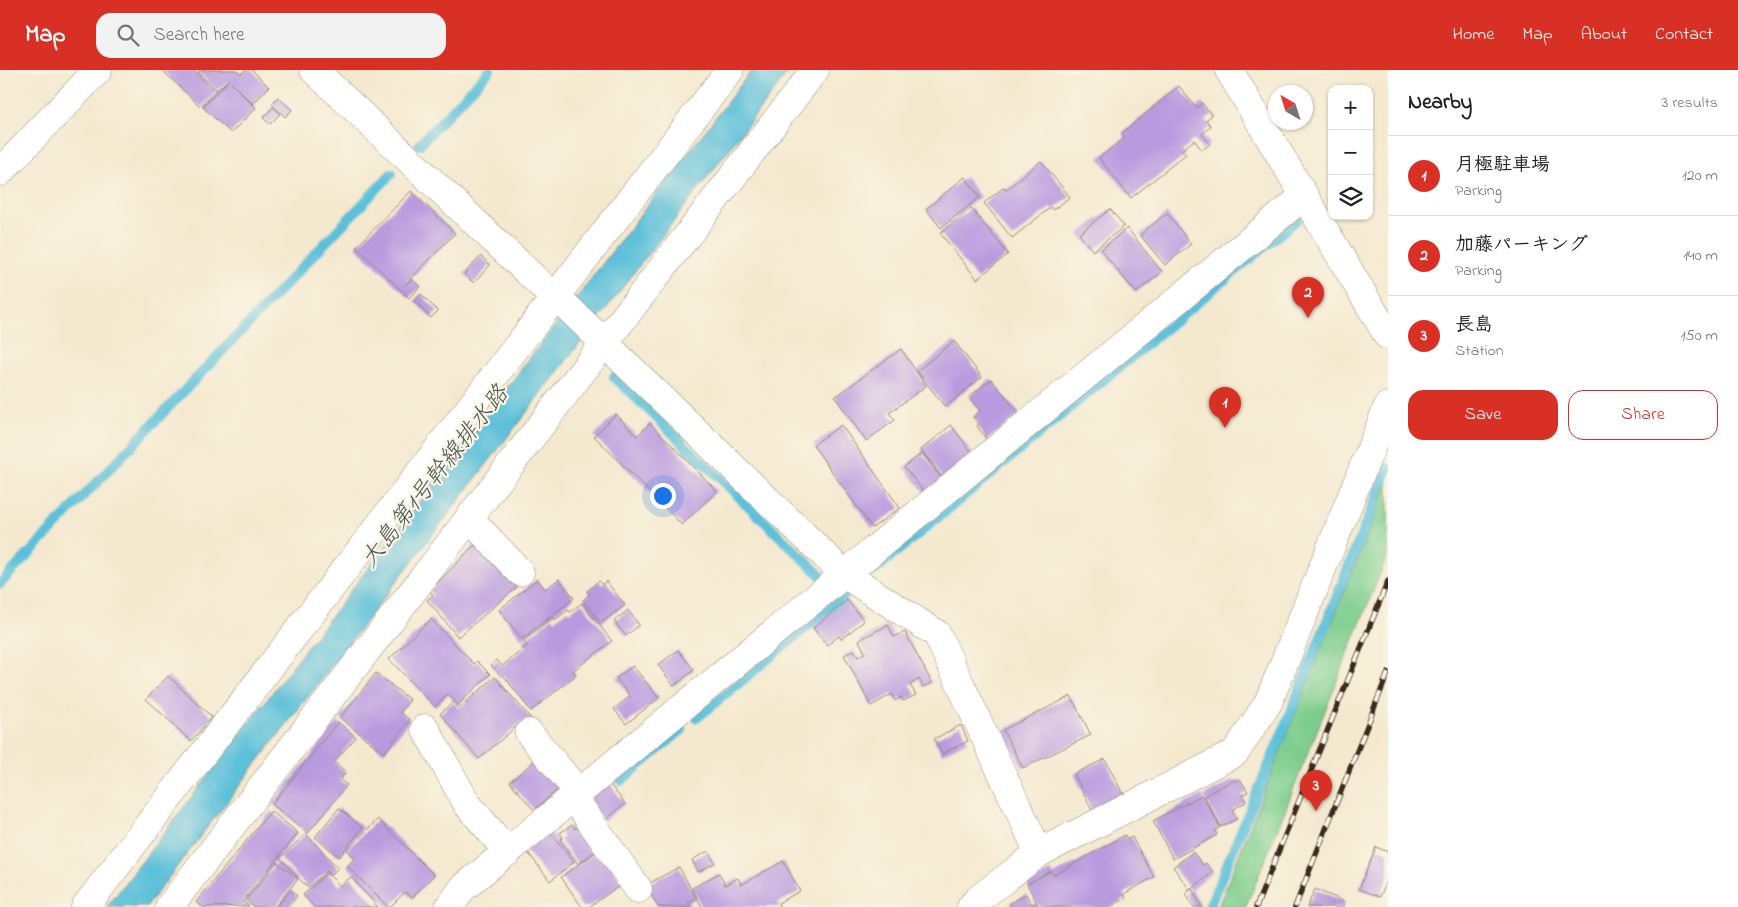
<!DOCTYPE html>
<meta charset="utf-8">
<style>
body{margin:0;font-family:"Indie Flower","Klee One",sans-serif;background:#f2f2f2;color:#202124}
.controls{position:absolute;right:15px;top:15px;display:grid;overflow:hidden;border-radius:10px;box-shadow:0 1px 4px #0004}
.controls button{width:45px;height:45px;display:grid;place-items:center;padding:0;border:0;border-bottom:1px solid #e0e0e0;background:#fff;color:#202124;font:25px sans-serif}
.compass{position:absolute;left:1268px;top:15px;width:45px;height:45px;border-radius:50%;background:#fff;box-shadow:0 1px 4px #0004;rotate:321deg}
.you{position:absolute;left:662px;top:425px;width:18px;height:18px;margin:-12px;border:4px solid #fff;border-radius:50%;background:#1a73e8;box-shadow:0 0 0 8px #1a73e833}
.badge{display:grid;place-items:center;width:32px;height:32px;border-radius:50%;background:#d93025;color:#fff;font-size:16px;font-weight:700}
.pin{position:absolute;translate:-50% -41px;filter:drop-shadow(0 1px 2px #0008)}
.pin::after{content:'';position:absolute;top:26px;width:18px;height:15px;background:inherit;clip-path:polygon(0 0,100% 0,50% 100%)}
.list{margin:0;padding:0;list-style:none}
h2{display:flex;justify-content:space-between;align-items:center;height:65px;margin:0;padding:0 20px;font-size:21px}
h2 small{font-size:16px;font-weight:400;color:#757577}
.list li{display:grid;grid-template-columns:32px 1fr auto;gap:15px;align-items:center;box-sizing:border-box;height:80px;padding:0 20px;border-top:1px solid #e0e0e0}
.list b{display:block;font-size:19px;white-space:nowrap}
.list p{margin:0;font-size:16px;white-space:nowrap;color:#757577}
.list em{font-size:16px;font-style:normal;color:#757577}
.actions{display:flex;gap:10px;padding:15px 20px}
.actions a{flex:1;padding:11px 0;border:1px solid #d93025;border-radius:15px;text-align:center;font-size:18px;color:#d93025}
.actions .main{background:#d93025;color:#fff}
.icon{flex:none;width:28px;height:28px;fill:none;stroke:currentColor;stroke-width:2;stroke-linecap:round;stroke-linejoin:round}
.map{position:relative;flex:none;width:1388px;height:837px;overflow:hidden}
header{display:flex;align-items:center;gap:30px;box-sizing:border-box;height:70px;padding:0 25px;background:#d93025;color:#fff}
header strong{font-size:24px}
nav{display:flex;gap:28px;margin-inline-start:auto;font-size:18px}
.search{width:350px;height:45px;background:#f2f2f2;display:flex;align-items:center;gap:12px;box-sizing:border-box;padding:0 18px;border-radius:15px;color:#757577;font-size:19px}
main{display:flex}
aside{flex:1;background:#fff}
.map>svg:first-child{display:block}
.green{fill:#7ccd8d;stroke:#5c7c56}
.water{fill:#5cc0da;stroke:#4c757c}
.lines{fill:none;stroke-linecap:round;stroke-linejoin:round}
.stream{stroke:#5cc0da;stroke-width:10}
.building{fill:#b89adf}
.minor-casing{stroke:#988a76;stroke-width:29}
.minor{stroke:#fff;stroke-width:28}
.rail-casing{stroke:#3b2a1e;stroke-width:5.5}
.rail{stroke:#fcf5e5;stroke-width:4;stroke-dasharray:11;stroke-linecap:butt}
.labels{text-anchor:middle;stroke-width:4.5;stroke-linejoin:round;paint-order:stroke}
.water-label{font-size:24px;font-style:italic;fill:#455756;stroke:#fcf5e5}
</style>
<header>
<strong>Map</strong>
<div class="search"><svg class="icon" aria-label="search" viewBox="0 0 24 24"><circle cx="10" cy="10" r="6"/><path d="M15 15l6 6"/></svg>Search here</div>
<nav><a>Home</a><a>Map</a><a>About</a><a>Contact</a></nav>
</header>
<main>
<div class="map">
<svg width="1388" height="837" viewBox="0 0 1388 837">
<rect width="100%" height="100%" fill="#fcf5e5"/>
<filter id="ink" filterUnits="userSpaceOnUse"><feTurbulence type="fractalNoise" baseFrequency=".02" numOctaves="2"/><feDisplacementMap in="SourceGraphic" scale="10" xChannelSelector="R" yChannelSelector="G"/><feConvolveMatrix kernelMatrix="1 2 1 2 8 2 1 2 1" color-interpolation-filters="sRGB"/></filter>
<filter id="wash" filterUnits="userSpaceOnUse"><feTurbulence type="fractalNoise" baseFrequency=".0096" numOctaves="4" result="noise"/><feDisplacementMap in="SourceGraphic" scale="20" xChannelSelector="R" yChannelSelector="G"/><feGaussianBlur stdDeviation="1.12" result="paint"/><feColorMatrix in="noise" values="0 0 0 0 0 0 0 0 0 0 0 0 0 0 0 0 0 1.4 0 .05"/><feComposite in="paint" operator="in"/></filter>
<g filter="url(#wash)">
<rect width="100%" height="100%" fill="#f4e9cf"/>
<polygon class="green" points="1388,412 1388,484 1246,837 1218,837"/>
<polygon class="water" points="752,0 790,0 146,837 107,837"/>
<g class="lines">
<g class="stream">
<polyline points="419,75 490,0"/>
<polyline points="614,307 820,505"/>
<polyline points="875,500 1298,149"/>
<polyline points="0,514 392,103"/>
<polyline points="697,648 844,526"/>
<polyline points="621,711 682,660"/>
<polyline points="1209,837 1281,666 1388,398"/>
</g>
</g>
<g id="blocks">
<g class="building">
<polygon points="162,0 195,0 194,1 216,22 201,37"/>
<polygon points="200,0 236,0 241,4 245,0 252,0 269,17 253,34 231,13 256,38 231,63 203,37 229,10 217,20 198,2"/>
<polygon points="1179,16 1196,38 1202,33 1212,45 1206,50 1211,56 1202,64 1210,74 1202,80 1194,70 1182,80 1186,84 1131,128 1099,88 1125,67 1122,63"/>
<polygon points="278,27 292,40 285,47 272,34"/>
<polygon points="273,37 280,44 270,54 263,48"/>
<polygon points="1041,91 1070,127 1053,140 1051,137 1012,168 984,133 1004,117 1006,120"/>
<polygon points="965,107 980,127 941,158 926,139"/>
<polygon points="411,121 455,163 404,216 412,209 420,217 409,228 356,177"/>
<polygon points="971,138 1008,184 977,209 940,163"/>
<polygon points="1110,139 1124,156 1093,181 1079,164"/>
<polygon points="1167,143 1191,174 1165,195 1140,165"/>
<polygon points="1127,158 1162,202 1136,223 1101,180"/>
<polygon points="481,186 490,195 474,213 464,204"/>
<polygon points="421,224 438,241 431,248 414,231"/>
<polygon points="954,271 982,307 945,337 917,301"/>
<polygon points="901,279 926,316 889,343 895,350 866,371 835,327"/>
<polygon points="991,309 1020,344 987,370 977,356 979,354 973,347 980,341 969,327"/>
<polygon points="616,344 637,366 650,353 717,421 682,455 594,366"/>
<polygon points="841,355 900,438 872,458 813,375"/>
<polygon points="951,355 973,384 943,408 921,380"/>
<polygon points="922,383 942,409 925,423 904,397"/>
<polygon points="473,476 483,476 517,517 458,567 427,530 433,525 430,521"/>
<polygon points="537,509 545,519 559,509 574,528 522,569 499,540"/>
<polygon points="599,511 602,515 606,511 625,535 601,553 583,530 590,524 587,521"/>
<polygon points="847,530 864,551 841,569 839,566 827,575 813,558"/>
<polygon points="582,533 612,571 573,601 576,605 531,641 503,605 501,606 491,595 497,590 502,596 527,576 523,571 553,547 555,550 568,540 570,542"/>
<polygon points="628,540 639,555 626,566 614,551"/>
<polygon points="431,549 474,594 477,591 490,604 458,635 448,624 435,637 389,589"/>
<polygon points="888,555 894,567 905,562 932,613 923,617 919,609 910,615 916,625 903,631 901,627 895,631 892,624 871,636 844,585 854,580 858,587 865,583 859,570"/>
<polygon points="678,580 694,600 674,616 658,595"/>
<polygon points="633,596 659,628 626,654 614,639 630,626 616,608"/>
<polygon points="376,603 410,630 400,642 410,650 384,683 340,648"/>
<polygon points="168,606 212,647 191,671 146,629"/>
<polygon points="495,607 534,652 519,654 479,689 440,644 453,632 459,638"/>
<polygon points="1071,626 1091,665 1023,698 1003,660"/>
<polygon points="338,652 356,667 334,692 346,702 340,710 347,715 308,763 272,734"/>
<polygon points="961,655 968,671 942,684 934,669"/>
<polygon points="538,688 562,716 534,740 510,712"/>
<polygon points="1105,689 1124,726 1093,742 1074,704"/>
<polygon points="1240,709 1248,722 1242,725 1246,732 1232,740 1237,749 1221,757 1204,726 1233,710 1235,712"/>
<polygon points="609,713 625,734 604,751 587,730"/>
<polygon points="1202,725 1220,757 1215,761 1217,765 1173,789 1153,751"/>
<polygon points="339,738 363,758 339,787 315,767"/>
<polygon points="271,741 298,763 243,831 249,836 203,837 196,832"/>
<polygon points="378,749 434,805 412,828 405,822 390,837 388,837 347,796 355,788 347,780"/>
<polygon points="572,755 575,759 578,756 596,780 578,794 560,770 563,767 560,763"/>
<polygon points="550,762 574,792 550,811 526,780"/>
<polygon points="306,764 338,798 331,805 327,801 308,818 280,788"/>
<polygon points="1125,765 1127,769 1132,767 1154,807 1124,824 1126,828 1110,837 1039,837 1027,814 1051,801 1054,805"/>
<polygon points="1376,777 1388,782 1388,807 1380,827 1359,819"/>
<polygon points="599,780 623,813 589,837 582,837 561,807"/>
<polygon points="708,781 715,793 698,802 692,790"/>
<polygon points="1193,782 1203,795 1206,793 1213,802 1190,820 1173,797"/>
<polygon points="783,791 800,821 778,833 780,837 702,837 692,818 719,803 725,815 738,808 741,815"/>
<polygon points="277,792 298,809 275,837 254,837 246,830"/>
<polygon points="679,797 696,828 688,833 691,837 658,837 646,815"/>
<polygon points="327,803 340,816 351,807 378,837 314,837 303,825"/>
<polygon points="1192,819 1202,837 1193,837 1186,823"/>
<polygon points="1315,819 1345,832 1343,837 1307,837"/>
<polygon points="291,820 297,826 288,837 277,837"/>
<polygon points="1026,824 1032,835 1035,833 1037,837 1012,837 1010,833"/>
</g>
</g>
</g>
<g filter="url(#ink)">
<use href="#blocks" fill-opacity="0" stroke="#988a76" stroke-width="1"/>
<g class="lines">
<defs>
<g id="minor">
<polyline points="314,0 554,227 563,233 844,504 937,564 1039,783"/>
<polyline points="1229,0 1388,266"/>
<polyline points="0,102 98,0"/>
<polyline points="469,448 520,502"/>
<polyline points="425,658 467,734 508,782"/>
<polyline points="529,663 579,723"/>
<polyline points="574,728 638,819"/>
<polyline points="85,837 730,0"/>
<polyline points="169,837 815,0"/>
<polyline points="449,837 463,818 1304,126"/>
<polyline points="971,837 977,830 1039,783 1235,683 1268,633 1388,336"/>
</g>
</defs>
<use href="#minor" class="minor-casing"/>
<use href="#minor" class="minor"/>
<defs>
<g id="rail">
<polyline points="1256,837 1388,511"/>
<polyline points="1295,837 1388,603"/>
</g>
</defs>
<use href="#rail" class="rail-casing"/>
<use href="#rail" class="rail"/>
</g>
</g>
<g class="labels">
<g class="water-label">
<text transform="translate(434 406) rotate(-52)" y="8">大島第1号幹線排水路</text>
</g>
</g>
</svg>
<div class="controls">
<button>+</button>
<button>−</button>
<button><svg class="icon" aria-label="layers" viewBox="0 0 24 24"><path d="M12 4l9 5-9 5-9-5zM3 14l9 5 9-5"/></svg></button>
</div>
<svg class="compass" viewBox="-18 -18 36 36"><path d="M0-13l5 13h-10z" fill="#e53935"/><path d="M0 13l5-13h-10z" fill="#757577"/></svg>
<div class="you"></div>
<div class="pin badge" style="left:1225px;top:358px">1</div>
<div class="pin badge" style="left:1308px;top:248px">2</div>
<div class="pin badge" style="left:1316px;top:741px">3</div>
</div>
<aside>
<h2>Nearby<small>3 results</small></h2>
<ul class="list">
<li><span class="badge">1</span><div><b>月極駐車場</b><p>Parking</p></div><em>120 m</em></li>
<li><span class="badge">2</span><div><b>加藤パーキング</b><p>Parking</p></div><em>140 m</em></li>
<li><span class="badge">3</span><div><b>長島</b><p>Station</p></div><em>150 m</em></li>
</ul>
<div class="actions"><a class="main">Save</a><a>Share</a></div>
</aside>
</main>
